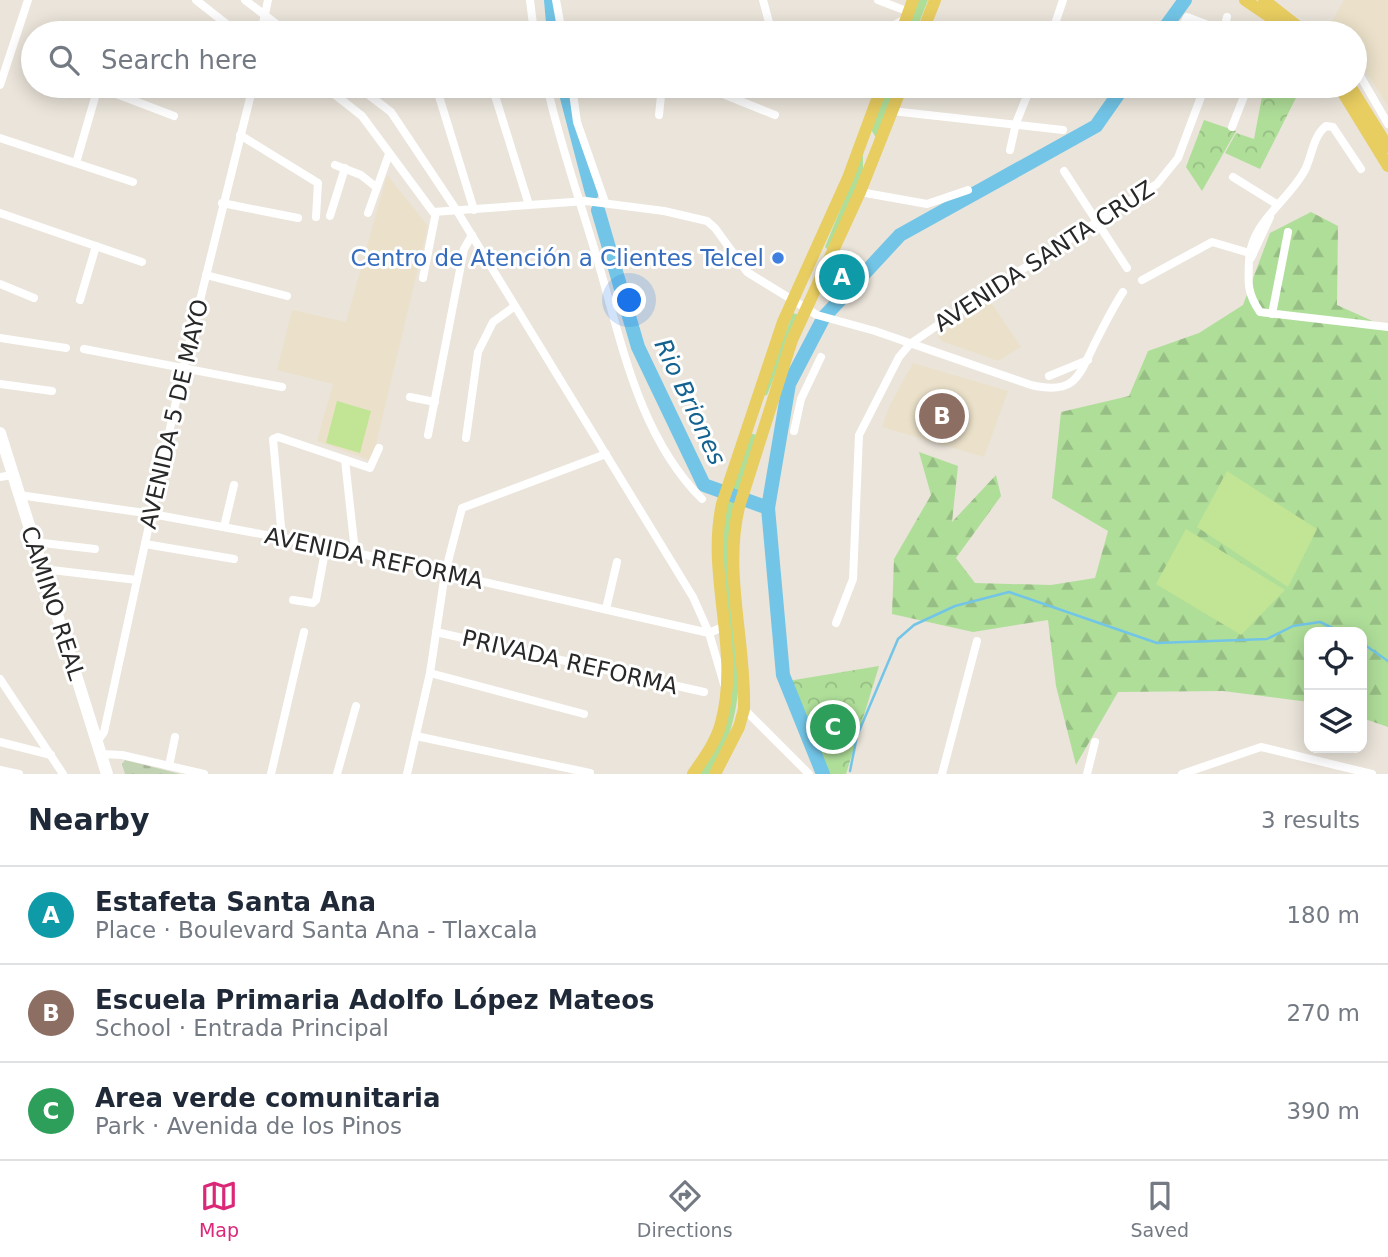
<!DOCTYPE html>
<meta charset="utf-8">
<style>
body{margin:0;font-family:"DejaVu Sans",sans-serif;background:#f6f6f7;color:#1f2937}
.controls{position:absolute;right:21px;bottom:21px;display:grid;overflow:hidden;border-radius:14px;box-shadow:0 4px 18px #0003}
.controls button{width:63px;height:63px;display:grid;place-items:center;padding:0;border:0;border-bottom:2px solid #e0e1e3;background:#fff;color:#1f2937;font:35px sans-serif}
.you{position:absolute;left:630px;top:301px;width:24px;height:24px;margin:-18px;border:5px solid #fff;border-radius:50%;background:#1a73e8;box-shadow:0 0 0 10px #1a73e833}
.badge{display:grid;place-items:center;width:46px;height:46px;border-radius:50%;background:#db2777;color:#fff;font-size:23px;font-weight:700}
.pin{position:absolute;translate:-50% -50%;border:4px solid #fff;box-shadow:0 2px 7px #0006}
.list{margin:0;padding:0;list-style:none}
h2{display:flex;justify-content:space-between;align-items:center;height:91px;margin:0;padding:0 28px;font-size:30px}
h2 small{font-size:23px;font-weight:400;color:#747a83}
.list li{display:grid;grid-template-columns:46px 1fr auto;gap:21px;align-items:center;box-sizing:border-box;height:98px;padding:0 28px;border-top:2px solid #e0e1e3}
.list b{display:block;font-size:26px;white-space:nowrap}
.list p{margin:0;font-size:23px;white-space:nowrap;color:#747a83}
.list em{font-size:23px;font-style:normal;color:#747a83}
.icon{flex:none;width:38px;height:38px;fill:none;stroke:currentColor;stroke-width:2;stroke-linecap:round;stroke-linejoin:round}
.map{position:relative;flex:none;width:1388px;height:774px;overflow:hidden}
.search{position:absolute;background:#fff;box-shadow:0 4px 18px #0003;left:21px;right:21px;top:21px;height:77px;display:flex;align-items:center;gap:18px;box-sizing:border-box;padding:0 24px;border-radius:38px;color:#747a83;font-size:26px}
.sheet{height:385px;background:#fff}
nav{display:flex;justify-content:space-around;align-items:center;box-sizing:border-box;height:98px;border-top:2px solid #e0e1e3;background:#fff;font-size:19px;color:#747a83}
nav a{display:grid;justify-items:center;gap:4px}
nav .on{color:#db2777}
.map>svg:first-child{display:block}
.education{fill:#ebe1ca}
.grass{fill:#afde99}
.forest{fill:url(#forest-firs)}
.cemetery{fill:url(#cemetery-stones)}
.park{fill:url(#park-crowns)}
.pitch{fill:#c1e595}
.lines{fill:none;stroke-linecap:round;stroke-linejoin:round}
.stream{stroke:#72c5e7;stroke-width:2.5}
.river{stroke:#72c5e7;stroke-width:14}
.street{stroke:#fff;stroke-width:8}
.secondary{stroke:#fff;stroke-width:12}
.primary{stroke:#e8cd61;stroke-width:12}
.shop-dot{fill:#3f7fe0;stroke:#fff;stroke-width:2.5}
.labels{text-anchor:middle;stroke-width:6;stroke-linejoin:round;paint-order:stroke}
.street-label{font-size:23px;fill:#282828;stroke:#fff}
.shop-label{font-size:23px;fill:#366cbe;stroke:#fff;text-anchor:end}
.water-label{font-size:24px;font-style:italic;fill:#146290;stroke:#fff}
</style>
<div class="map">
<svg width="1388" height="774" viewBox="0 0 1388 774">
<defs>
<pattern id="forest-firs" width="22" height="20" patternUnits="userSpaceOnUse" patternTransform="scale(1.75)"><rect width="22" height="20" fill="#afde99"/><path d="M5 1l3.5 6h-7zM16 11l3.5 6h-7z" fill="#97be84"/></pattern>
<pattern id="cemetery-stones" width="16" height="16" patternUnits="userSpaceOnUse" patternTransform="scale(1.75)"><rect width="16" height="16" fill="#c1d3b3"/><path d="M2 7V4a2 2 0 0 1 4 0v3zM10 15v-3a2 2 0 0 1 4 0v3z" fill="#a6b59a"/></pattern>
<pattern id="park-crowns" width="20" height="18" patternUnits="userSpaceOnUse" patternTransform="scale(1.75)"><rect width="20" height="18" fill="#afde99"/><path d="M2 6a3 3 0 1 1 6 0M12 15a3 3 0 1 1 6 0" fill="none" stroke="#97be84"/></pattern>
</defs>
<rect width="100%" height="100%" fill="#eae4da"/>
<g class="education">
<polygon points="1344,0 1388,0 1388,106 1355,54 1355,33 1334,33 1328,28"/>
<polygon points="387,175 428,226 372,461 317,441 333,384 277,370 292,310 346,322"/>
<polygon points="990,301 1021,347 998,361 941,341 938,336"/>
<polygon points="913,363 1008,391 984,457 882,427 890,405"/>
</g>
<g class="grass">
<polygon points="919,0 928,0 915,33 907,33"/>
<polygon points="887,86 896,86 877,139 870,128"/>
<polygon points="863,154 863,172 830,252 825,247"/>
<polygon points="793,313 799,315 767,395 761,396"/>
<path d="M 746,432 L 760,436 C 752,461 736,498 735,523 C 731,609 760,697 710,774 L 697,774 L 723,724 L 719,534 Z"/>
</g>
<polygon class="forest" points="1311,212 1338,226 1337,305 1388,328 1388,727 1362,718 1362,632 1309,632 1309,702 1223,691 1118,692 1076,765 1056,686 1048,620 973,632 892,614 894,559 931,495 919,452 958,466 952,522 996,475 1001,496 956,558 975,583 1051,585 1095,578 1108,531 1052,498 1061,412 1129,396 1148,351 1199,333 1243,305 1270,233"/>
<polygon class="cemetery" points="125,760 180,774 125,774 122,764"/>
<g class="park">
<polygon points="1264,86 1302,86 1260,169 1225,153 1236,133 1254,139"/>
<polygon points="1204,120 1236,131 1202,191 1186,167"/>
<polygon points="879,666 846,774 824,774 788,681"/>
</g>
<g class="pitch">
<polygon points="337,401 371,411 360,453 326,443"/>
<polygon points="1227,471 1317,529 1288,587 1197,527"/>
<polygon points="1186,529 1285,590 1241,635 1156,584"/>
</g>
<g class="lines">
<g class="stream">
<polyline points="1362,643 1388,661"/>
<polyline points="850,771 857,736 898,639 914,625 955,606 1009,592 1157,643 1267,639 1293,626 1320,622 1341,632"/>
</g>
<g class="river">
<polyline points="551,0 554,33"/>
<polyline points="1161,33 1185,0"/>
<polyline points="564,86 592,193"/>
<polyline points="598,210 638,347 704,485 768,508 783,675 823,774"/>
<polyline points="768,508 789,384 824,317 900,235 1096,126 1124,86"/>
</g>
<g class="street">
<polyline points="196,0 238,33"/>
<polyline points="245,0 288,33"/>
<polyline points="530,0 534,33"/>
<polyline points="556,0 562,33"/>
<polyline points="763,0 770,26"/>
<polyline points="878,0 909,12"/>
<polyline points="926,24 1012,33"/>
<polyline points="261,33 268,0"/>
<polyline points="880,33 905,19"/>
<polyline points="1052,33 1063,0"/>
<polyline points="1179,33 1187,17 1224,31"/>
<polyline points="1223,33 1227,17"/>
<polyline points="1355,67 1388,124"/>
<polyline points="0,85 28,0"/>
<path d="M 324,86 L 362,116 L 433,212 L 586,201 L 664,211 L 707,221 L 715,228 L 747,272 L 817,315 L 875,331 L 1031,385 C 1074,395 1078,378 1094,345 C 1103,327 1112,309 1123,292"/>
<polyline points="357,86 391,112 457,211 693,597 709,633 724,684"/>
<polyline points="492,86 529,205"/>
<path d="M 547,86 C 559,140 577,192 593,245 C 620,332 635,432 702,499"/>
<polyline points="572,86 577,122 605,202"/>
<polyline points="703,86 775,115"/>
<polyline points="892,111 1063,130"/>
<polyline points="659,115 662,86"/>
<polyline points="1232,127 1248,86"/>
<polyline points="240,135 318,183 316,217"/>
<polyline points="0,138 133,182"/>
<polyline points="1010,150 1016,123 1031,86"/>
<polyline points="76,163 98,87 174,116"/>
<polyline points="335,165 361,175 376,187"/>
<path d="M 1361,169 L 1333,127 L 1326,126 C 1313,136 1312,156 1305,170 C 1287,203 1251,221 1249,261 C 1248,283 1247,293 1260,312 L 1388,327"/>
<polyline points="1064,171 1127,268"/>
<polyline points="1233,177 1278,205"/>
<polyline points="860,192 927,204 968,190"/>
<polyline points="222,203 298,218"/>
<polyline points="474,210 438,93 479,86"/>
<polyline points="0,213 142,262"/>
<polyline points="368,213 389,154"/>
<polyline points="330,216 345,168"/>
<polyline points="1251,258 1270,217"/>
<polyline points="206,275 287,296"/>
<polyline points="423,278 436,212"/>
<polyline points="1142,280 1212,242 1253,254"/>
<polyline points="0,284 34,298"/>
<polyline points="80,300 96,246"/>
<polyline points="1272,314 1288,232"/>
<polyline points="0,338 66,348"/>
<polyline points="84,349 282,387"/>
<polyline points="1049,376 1088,360"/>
<polyline points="0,384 52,391"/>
<polyline points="410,397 435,402"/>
<polyline points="794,431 801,399 821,357"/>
<polyline points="428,435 464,249 472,235"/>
<polyline points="466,438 478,352 493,322 515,306"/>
<polyline points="345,460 355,552"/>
<polyline points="0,477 12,475"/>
<polyline points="19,495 152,514 326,546 709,633 725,626"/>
<polyline points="224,527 234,485"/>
<polyline points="282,538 273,439 278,437 370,468 379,448"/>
<polyline points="34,542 95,549"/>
<polyline points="145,544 234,559"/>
<polyline points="43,569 137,580"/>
<polyline points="293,600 313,603 316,600 326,546"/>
<polyline points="606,609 617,562"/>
<polyline points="836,623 853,579 859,435 899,357 910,344 985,293 1157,184 1178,158 1205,86"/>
<polyline points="436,632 704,692"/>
<polyline points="430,673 584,714"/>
<polyline points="0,679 63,774"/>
<polyline points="744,709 809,774"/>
<polyline points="416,736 590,773"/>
<polyline points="0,742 51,755"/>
<polyline points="97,742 104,732 183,369 253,86"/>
<polyline points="101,754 122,755 204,774"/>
<polyline points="169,766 175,737"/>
<polyline points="0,770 19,774"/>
<polyline points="271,774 304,632"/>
<polyline points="337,774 356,706"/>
<polyline points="407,774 430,673 445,573 462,508 606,454"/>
<polyline points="942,774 977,641"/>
<polyline points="1087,774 1095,742"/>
<polyline points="1182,774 1261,747 1372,774"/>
</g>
<polyline class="secondary" points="0,433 107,774"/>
<g class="primary">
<polyline points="1245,0 1294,33"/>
<polyline points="1264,0 1306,33"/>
<polyline points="901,33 913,0"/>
<polyline points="922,33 935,0"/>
<polyline points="1339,86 1388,166"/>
<polyline points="1350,86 1388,147"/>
<path d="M 693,774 C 704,758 716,742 721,723 C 741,650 706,576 722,504 L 783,322 L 848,178 L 882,86"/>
<path d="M 715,774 L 739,727 L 744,709 C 746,642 723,573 739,507 L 792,340 L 860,192 L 902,86"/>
</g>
</g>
<circle class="shop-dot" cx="778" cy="258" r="7"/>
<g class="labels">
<g class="street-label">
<text transform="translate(1044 256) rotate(-33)" y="8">AVENIDA SANTA CRUZ</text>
<text transform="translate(174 414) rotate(-77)" y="8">AVENIDA 5 DE MAYO</text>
<text transform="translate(374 558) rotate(12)" y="8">AVENIDA REFORMA</text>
<text transform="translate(53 603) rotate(72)" y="8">CAMINO REAL</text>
<text transform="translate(570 662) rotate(13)" y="8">PRIVADA REFORMA</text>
</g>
<g class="shop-label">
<text x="764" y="266">Centro de Atención a Clientes Telcel</text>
</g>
<g class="water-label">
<text transform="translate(690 402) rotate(65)" y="8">Rio Briones</text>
</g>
</g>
</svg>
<div class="controls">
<button><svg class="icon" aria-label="locate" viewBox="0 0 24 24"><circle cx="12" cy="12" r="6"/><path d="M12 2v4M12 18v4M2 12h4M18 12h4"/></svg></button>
<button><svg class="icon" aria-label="layers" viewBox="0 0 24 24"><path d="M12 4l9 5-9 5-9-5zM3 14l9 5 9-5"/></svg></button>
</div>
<div class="you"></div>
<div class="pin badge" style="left:842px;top:277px;background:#0f9aa8">A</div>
<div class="pin badge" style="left:942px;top:416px;background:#8d6e63">B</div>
<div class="pin badge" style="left:833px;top:727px;background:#2e9e5b">C</div>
<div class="search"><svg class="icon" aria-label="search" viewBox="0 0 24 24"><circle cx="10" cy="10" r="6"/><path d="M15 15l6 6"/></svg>Search here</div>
</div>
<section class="sheet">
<h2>Nearby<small>3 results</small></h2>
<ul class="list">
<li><span class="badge" style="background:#0f9aa8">A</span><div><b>Estafeta Santa Ana</b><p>Place · Boulevard Santa Ana - Tlaxcala</p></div><em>180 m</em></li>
<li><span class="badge" style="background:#8d6e63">B</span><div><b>Escuela Primaria Adolfo López Mateos</b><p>School · Entrada Principal</p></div><em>270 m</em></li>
<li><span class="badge" style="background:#2e9e5b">C</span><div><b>Area verde comunitaria</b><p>Park · Avenida de los Pinos</p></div><em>390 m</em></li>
</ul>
</section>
<nav>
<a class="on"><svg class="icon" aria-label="map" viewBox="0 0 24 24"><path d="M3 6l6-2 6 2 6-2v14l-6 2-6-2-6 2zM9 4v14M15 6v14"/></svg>Map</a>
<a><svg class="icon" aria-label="directions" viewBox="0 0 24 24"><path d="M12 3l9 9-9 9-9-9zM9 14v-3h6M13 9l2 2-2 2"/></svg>Directions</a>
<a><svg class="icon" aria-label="saved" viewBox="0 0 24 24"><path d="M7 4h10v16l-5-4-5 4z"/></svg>Saved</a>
</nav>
